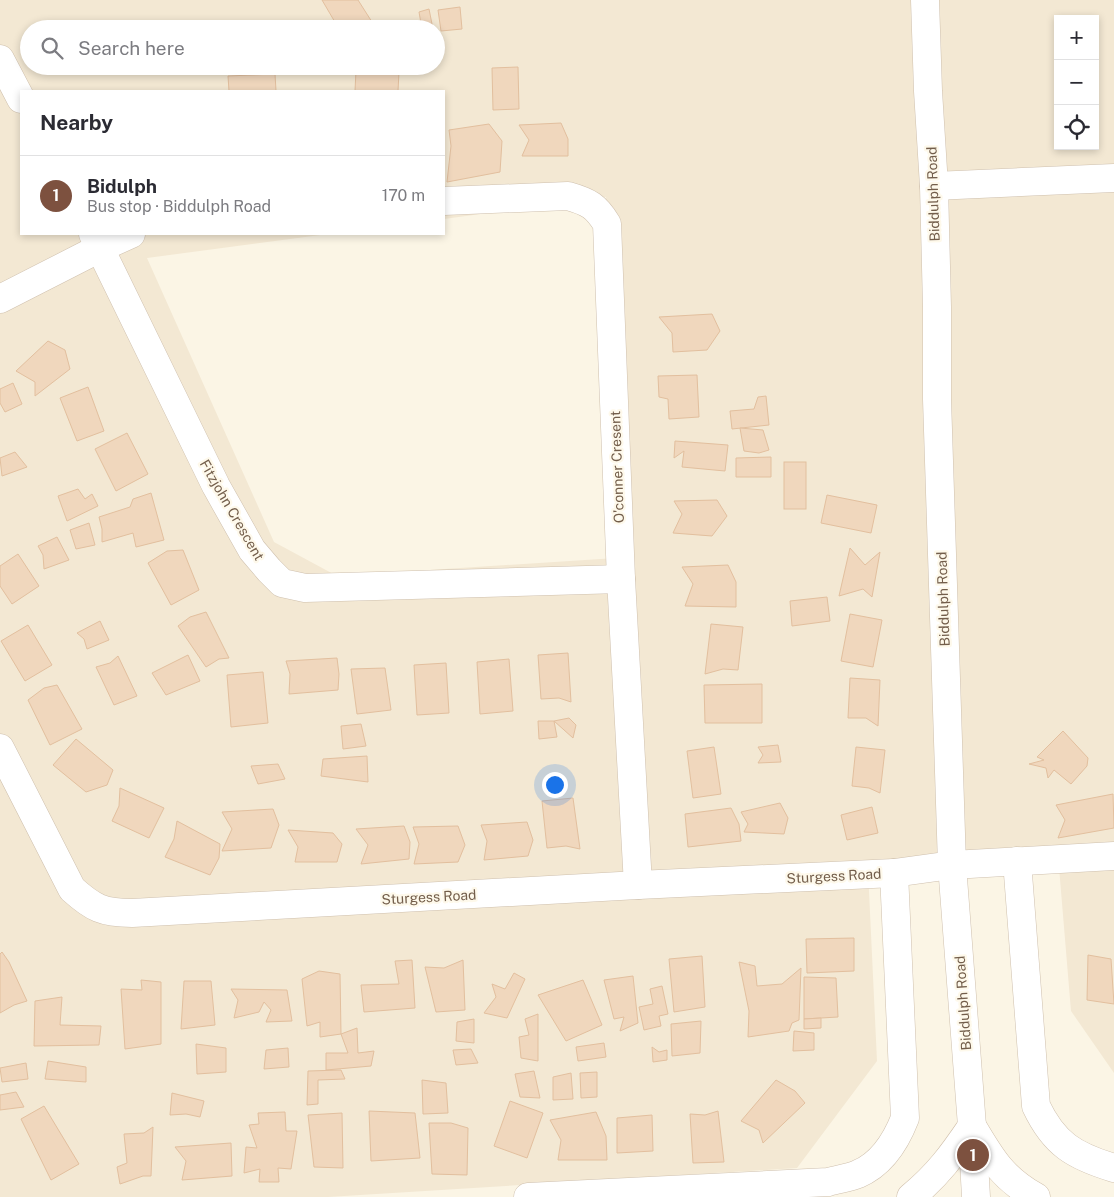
<!DOCTYPE html>
<meta charset="utf-8">
<style>
body{margin:0;font-family:"Public Sans",sans-serif;background:#f7f7f7;color:#2b2b33}
.controls{position:absolute;right:15px;top:15px;display:grid;overflow:hidden;border-radius:0px;box-shadow:0 2px 8px #0003}
.controls button{width:45px;height:45px;display:grid;place-items:center;padding:0;border:0;border-bottom:1px solid #e1e1e2;background:#fff;color:#2b2b33;font:25px sans-serif}
.you{position:absolute;left:554px;top:784px;width:18px;height:18px;margin:-12px;border:4px solid #fff;border-radius:50%;background:#1a73e8;box-shadow:0 0 0 8px #1a73e833}
.badge{display:grid;place-items:center;width:32px;height:32px;border-radius:50%;background:#7d513f;color:#fff;font-size:16px;font-weight:700}
.pin{position:absolute;translate:-50% -50%;border:2px solid #fff;box-shadow:0 1px 5px #0006}
.list{margin:0;padding:0;list-style:none}
h2{display:flex;justify-content:space-between;align-items:center;height:65px;margin:0;padding:0 20px;font-size:21px}
h2 small{font-size:16px;font-weight:400;color:#7c7c81}
.list li{display:grid;grid-template-columns:32px 1fr auto;gap:15px;align-items:center;box-sizing:border-box;height:80px;padding:0 20px;border-top:1px solid #e1e1e2}
.list b{display:block;font-size:19px;white-space:nowrap}
.list p{margin:0;font-size:16px;white-space:nowrap;color:#7c7c81}
.list em{font-size:16px;font-style:normal;color:#7c7c81}
.icon{flex:none;width:28px;height:28px;fill:none;stroke:currentColor;stroke-width:2;stroke-linecap:round;stroke-linejoin:round}
.map{position:relative;flex:none;width:1114px;height:1197px;overflow:hidden}
.search{position:absolute;background:#fff;box-shadow:0 2px 8px #0003;left:20px;top:20px;width:425px;height:55px;display:flex;align-items:center;gap:12px;box-sizing:border-box;padding:0 18px;border-radius:28px;color:#7c7c81;font-size:19px}
.panel{position:absolute;background:#fff;box-shadow:0 2px 8px #0003;left:20px;top:90px;width:425px;height:145px;border-radius:0px}
.map>svg:first-child{display:block}
.residential{fill:#f3e8d3;fill-rule:evenodd}
.building{fill:#f0d7bd;stroke:#e2bf9e}
.lines{fill:none;stroke-linecap:round;stroke-linejoin:round}
.minor-casing{stroke:#cfc0ae;stroke-width:29}
.secondary-casing{stroke:#cfbea9;stroke-width:29}
.minor{stroke:#fff;stroke-width:28}
.secondary{stroke:#fff;stroke-width:28}
.labels{text-anchor:middle;stroke-width:4.5;stroke-linejoin:round;paint-order:stroke}
.street-label{font-size:14px;fill:#735e4b;stroke:#fef9eb}
</style>
<div class="map">
<svg width="1114" height="1197" viewBox="0 0 1114 1197">
<rect width="100%" height="100%" fill="#fbf5e5"/>
<path class="residential" d="M 0,0 L 1114,0 L 1114,1073 L 1071,1011 L 1059,867 L 868,870 L 877,1061 L 797,1168 L 328,1197 L 0,1197 ZM 1058,19 L 1095,19 L 1095,146 L 1058,146 ZM 29,29 L 436,29 L 436,66 L 29,66 ZM 21,91 L 444,91 L 444,219 L 606,197 L 616,558 L 337,576 L 274,542 L 147,258 L 328,234 L 21,234 Z"/>
<g class="building">
<polygon points="322,0 358,0 372,22 361,29 339,29"/>
<polygon points="460,7 462,29 441,31 438,10"/>
<polygon points="429,9 433,29 422,29 419,12"/>
<polygon points="518,67 519,109 493,110 492,68"/>
<polygon points="356,70 399,72 398,91 355,91"/>
<polygon points="275,74 276,91 229,91 228,76"/>
<polygon points="561,123 568,139 568,156 522,156 529,140 519,125"/>
<polygon points="489,124 502,141 500,172 447,182 451,146 449,130"/>
<polygon points="712,314 720,331 707,350 673,352 672,333 659,317"/>
<polygon points="48,341 65,350 70,369 35,396 35,382 16,371"/>
<polygon points="697,375 699,417 669,419 668,399 659,397 658,376"/>
<polygon points="13,383 22,404 5,412 0,403 0,389"/>
<polygon points="88,387 104,431 77,441 60,398"/>
<polygon points="766,396 769,425 732,429 730,411 754,409 758,397"/>
<polygon points="740,428 763,430 769,450 759,453 744,451"/>
<polygon points="127,433 148,474 116,491 95,449"/>
<polygon points="675,441 728,445 725,471 682,467 684,451 674,458"/>
<polygon points="15,452 27,467 2,476 0,458"/>
<polygon points="771,457 771,477 736,477 736,458"/>
<rect x="784" y="462" width="22" height="47"/>
<polygon points="78,489 85,499 92,494 98,506 67,521 58,496"/>
<polygon points="151,493 164,540 136,547 133,533 102,542 102,529 99,517 130,507 133,499"/>
<polygon points="827,495 877,505 871,533 821,523"/>
<polygon points="717,500 727,516 712,536 673,533 682,514 674,501"/>
<polygon points="89,523 95,545 76,549 70,530"/>
<polygon points="57,537 69,560 44,569 43,555 38,546"/>
<polygon points="850,548 865,565 880,552 872,597 863,589 839,596"/>
<polygon points="183,550 199,590 171,605 148,563 167,551"/>
<polygon points="18,554 39,586 12,604 0,586 0,566"/>
<polygon points="728,565 736,582 736,607 685,606 693,584 682,567"/>
<polygon points="827,597 830,621 792,626 790,601"/>
<polygon points="206,612 229,658 219,659 206,667 178,626 190,617"/>
<polygon points="850,614 882,620 873,667 841,661"/>
<polygon points="100,621 109,640 87,649 84,639 77,633"/>
<polygon points="711,624 743,627 738,670 723,669 705,674"/>
<polygon points="28,625 52,665 25,681 1,641"/>
<polygon points="568,653 571,702 559,698 541,699 538,655"/>
<polygon points="188,655 200,681 166,695 152,673"/>
<polygon points="118,656 137,696 114,705 96,667 110,663"/>
<polygon points="337,658 339,674 338,690 289,694 290,674 286,661"/>
<polygon points="509,659 513,711 480,714 477,662"/>
<polygon points="446,663 449,713 417,715 414,665"/>
<polygon points="385,668 391,710 357,714 351,669"/>
<polygon points="263,672 268,723 231,727 227,675"/>
<polygon points="850,678 880,680 878,726 866,718 848,718"/>
<polygon points="762,684 762,723 705,723 704,685"/>
<polygon points="57,685 82,729 50,745 28,700 44,688"/>
<polygon points="569,718 576,725 573,738 554,721"/>
<polygon points="538,721 554,721 557,737 539,739"/>
<polygon points="361,724 366,746 343,749 341,726"/>
<polygon points="1063,731 1088,758 1087,766 1071,784 1054,770 1048,778 1046,768 1029,764 1044,760 1037,757"/>
<polygon points="76,739 113,770 107,785 86,792 53,765"/>
<polygon points="778,745 781,762 758,763 763,755 758,747"/>
<polygon points="714,747 721,794 693,798 687,751"/>
<polygon points="856,747 885,750 880,793 869,788 852,786"/>
<polygon points="367,756 368,782 321,776 323,759"/>
<polygon points="278,764 285,779 258,784 251,766"/>
<polygon points="120,788 164,808 149,838 112,821 119,806"/>
<polygon points="1113,794 1114,828 1058,838 1065,820 1056,805"/>
<polygon points="573,798 580,849 566,846 547,848 542,801"/>
<polygon points="780,803 788,818 784,834 744,832 748,824 741,812"/>
<polygon points="872,807 878,833 847,840 841,815"/>
<polygon points="731,808 739,824 741,841 688,847 685,814"/>
<polygon points="273,809 279,825 271,848 222,851 232,829 222,812"/>
<polygon points="177,821 220,844 219,858 210,875 165,857 174,839"/>
<polygon points="527,822 533,840 528,856 484,860 487,841 481,825"/>
<polygon points="404,826 410,842 409,859 361,864 368,845 356,829"/>
<polygon points="458,826 465,845 458,862 414,864 419,844 413,827"/>
<polygon points="288,830 333,833 342,844 337,862 295,862 298,847"/>
<polygon points="854,938 854,971 807,973 806,939"/>
<polygon points="2,952 9,962 27,1001 14,1005 0,1013 0,954"/>
<polygon points="1088,955 1111,959 1114,1004 1087,1000"/>
<polygon points="702,956 705,1007 674,1012 669,959"/>
<polygon points="412,960 415,1008 364,1012 361,985 399,984 395,961"/>
<polygon points="463,960 465,1010 436,1012 425,967 444,968"/>
<polygon points="739,962 755,966 757,986 782,984 801,968 799,1020 792,1023 789,1031 748,1037 749,1011"/>
<polygon points="319,971 340,974 341,1034 320,1037 320,1022 307,1026 302,979"/>
<polygon points="514,973 525,979 507,1018 484,1013 496,997 492,984 505,989"/>
<polygon points="633,976 638,1023 620,1031 624,1017 614,1019 604,980"/>
<polygon points="804,977 836,978 838,1017 804,1019"/>
<polygon points="141,980 161,982 161,1044 125,1049 121,989 142,990"/>
<polygon points="583,980 602,1025 566,1041 538,995"/>
<polygon points="184,981 211,981 215,1025 181,1029"/>
<polygon points="662,986 668,1014 659,1016 661,1026 644,1030 639,1007 653,1004 650,989"/>
<polygon points="231,989 287,990 292,1021 266,1022 271,1010 264,1002 259,1012 234,1018 238,1000"/>
<polygon points="62,997 60,1025 101,1026 99,1045 34,1046 35,1001"/>
<polygon points="538,1014 538,1061 521,1058 519,1037 529,1035 525,1019"/>
<polygon points="821,1018 821,1028 804,1029 804,1019"/>
<polygon points="474,1019 474,1043 456,1041 457,1022"/>
<polygon points="701,1021 700,1053 672,1056 671,1024"/>
<polygon points="357,1028 358,1053 374,1051 371,1066 326,1070 326,1053 348,1053 341,1034"/>
<polygon points="794,1031 814,1033 814,1050 793,1051"/>
<polygon points="604,1043 606,1057 578,1061 576,1047"/>
<polygon points="196,1044 226,1048 226,1072 197,1074"/>
<polygon points="652,1047 659,1052 667,1050 667,1060 653,1062"/>
<polygon points="288,1048 289,1067 264,1069 266,1050"/>
<polygon points="471,1049 478,1063 456,1065 453,1050"/>
<polygon points="48,1061 86,1067 86,1082 45,1079"/>
<polygon points="26,1063 28,1079 2,1082 0,1068"/>
<polygon points="341,1070 345,1079 318,1080 318,1104 307,1105 308,1071"/>
<polygon points="534,1071 540,1098 520,1097 515,1074"/>
<polygon points="597,1072 597,1097 581,1098 580,1073"/>
<polygon points="571,1073 573,1099 553,1100 553,1077"/>
<polygon points="422,1080 446,1083 448,1113 423,1114"/>
<polygon points="776,1080 795,1091 805,1103 763,1143 759,1130 741,1121"/>
<polygon points="16,1092 24,1107 0,1110 0,1095"/>
<polygon points="172,1093 204,1101 200,1117 186,1114 170,1115"/>
<polygon points="510,1101 543,1113 527,1158 494,1146"/>
<polygon points="44,1106 79,1164 51,1180 21,1119"/>
<polygon points="369,1111 415,1113 420,1158 371,1161"/>
<polygon points="718,1111 724,1162 693,1163 690,1114 705,1115"/>
<polygon points="285,1112 286,1131 297,1131 291,1169 278,1168 279,1182 259,1182 260,1169 244,1173 246,1147 257,1148 249,1125 259,1124 258,1113"/>
<polygon points="596,1112 606,1136 607,1160 558,1160 561,1140 550,1120"/>
<polygon points="342,1113 343,1168 314,1167 308,1115"/>
<polygon points="652,1115 653,1151 617,1153 617,1118"/>
<polygon points="429,1123 451,1123 468,1128 467,1175 432,1174"/>
<polygon points="153,1127 151,1176 143,1176 120,1184 117,1167 127,1163 124,1134 144,1133"/>
<polygon points="231,1143 232,1176 182,1180 186,1161 175,1147"/>
</g>
<g class="lines">
<defs>
<g id="minor">
<polyline points="925,0 928,91 934,186 937,307 937,399 952,865 972,1126 976,1197"/>
<polyline points="0,59 21,99"/>
<polyline points="934,186 1114,178"/>
<path d="M 444,201 L 568,196 C 589,202 596,206 607,224 L 621,579 L 638,885"/>
<polyline points="93,234 216,486 252,550 269,570 282,583 305,588 621,579"/>
<polyline points="0,299 100,248 131,234"/>
<path d="M 0,748 L 72,889 C 93,908 103,913 132,913 L 638,885 L 894,873 L 952,865 L 1114,856"/>
<path d="M 1017,861 L 1036,1106 C 1054,1144 1074,1156 1114,1168"/>
<path d="M 528,1197 L 828,1182 C 838,1179 849,1178 858,1174 C 882,1164 896,1141 905,1118 L 894,873"/>
</g>
<path id="secondary" d="M 911,1197 C 938,1175 953,1154 972,1126 C 991,1158 1002,1178 1036,1197"/>
</defs>
<use href="#minor" class="minor-casing"/>
<use href="#secondary" class="secondary-casing"/>
<use href="#minor" class="minor"/>
<use href="#secondary" class="secondary"/>
</g>
<g class="labels">
<g class="street-label">
<text transform="translate(933 194) rotate(-92)" y="5">Biddulph Road</text>
<text transform="translate(617 467) rotate(-92)" y="5">O'conner Cresent</text>
<text transform="translate(232 510) rotate(60)" y="5">Fitzjohn Crescent</text>
<text transform="translate(943 599) rotate(-92)" y="5">Biddulph Road</text>
<text transform="translate(834 876) rotate(-3)" y="5">Sturgess Road</text>
<text transform="translate(429 897) rotate(-3)" y="5">Sturgess Road</text>
<text transform="translate(963 1003) rotate(-94)" y="5">Biddulph Road</text>
</g>
</g>
</svg>
<div class="controls">
<button>+</button>
<button>−</button>
<button><svg class="icon" aria-label="locate" viewBox="0 0 24 24"><circle cx="12" cy="12" r="6"/><path d="M12 2v4M12 18v4M2 12h4M18 12h4"/></svg></button>
</div>
<div class="you"></div>
<div class="pin badge" style="left:973px;top:1155px">1</div>
<div class="search"><svg class="icon" aria-label="search" viewBox="0 0 24 24"><circle cx="10" cy="10" r="6"/><path d="M15 15l6 6"/></svg>Search here</div>
<section class="panel">
<h2>Nearby<small></small></h2>
<ul class="list">
<li><span class="badge">1</span><div><b>Bidulph</b><p>Bus stop · Biddulph Road</p></div><em>170 m</em></li>
</ul>
</section>
</div>
